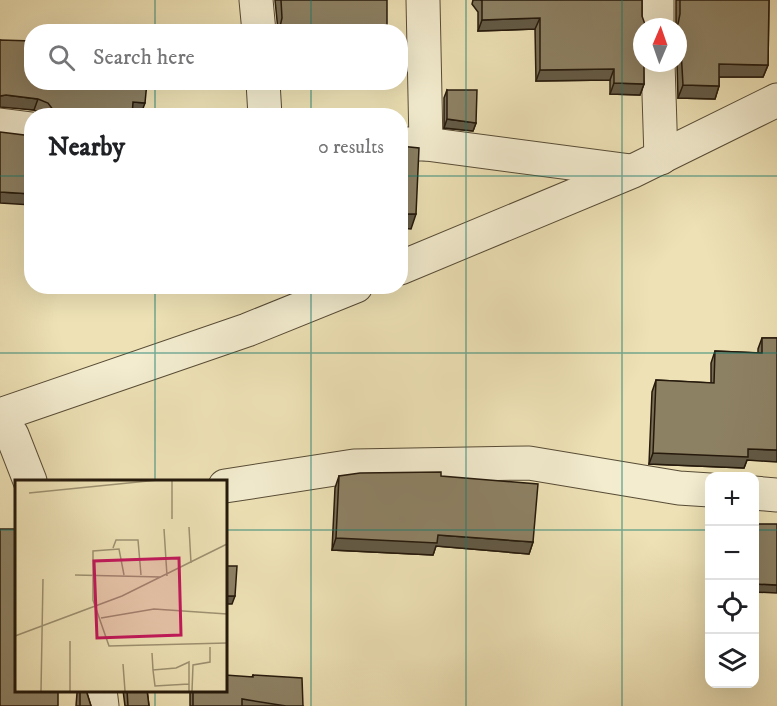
<!DOCTYPE html>
<meta charset="utf-8">
<style>
body{margin:0;font-family:"IM FELL DW Pica",serif;background:#f2f2f2;color:#202124}
.controls{position:absolute;right:18px;bottom:18px;display:grid;overflow:hidden;border-radius:12px;box-shadow:0 6px 24px #0002}
.controls button{width:54px;height:54px;display:grid;place-items:center;padding:0;border:0;border-bottom:2px solid #e0e0e0;background:#fff;color:#202124;font:30px sans-serif}
.compass{position:absolute;left:633px;top:18px;width:54px;height:54px;border-radius:50%;background:#fff;box-shadow:0 6px 24px #0002;rotate:2deg}
.list{margin:0;padding:0;list-style:none}
h2{display:flex;justify-content:space-between;align-items:center;height:78px;margin:0;padding:0 24px;font-size:26px}
h2 small{font-size:20px;font-weight:400;color:#757577}
.icon{flex:none;width:33px;height:33px;fill:none;stroke:currentColor;stroke-width:2;stroke-linecap:round;stroke-linejoin:round}
.map{position:relative;flex:none;width:777px;height:706px;overflow:hidden}
.search{position:absolute;background:#fff;box-shadow:0 6px 24px #0002;left:24px;top:24px;width:384px;height:66px;display:flex;align-items:center;gap:15px;box-sizing:border-box;padding:0 21px;border-radius:24px;color:#757577;font-size:22px}
.panel{position:absolute;background:#fff;box-shadow:0 6px 24px #0002;left:24px;top:108px;width:384px;height:186px;border-radius:24px}
.map>svg:first-child{display:block}
.lines{fill:none;stroke-linecap:round;stroke-linejoin:round}
.minor-casing{stroke:#584c36;stroke-width:35}
.minor{stroke:#f3eccf;stroke-width:33}
.wall{fill:#796f56;stroke:#261a0c;stroke-width:1.5}
.shaded-wall{fill:#635a46;stroke:#261a0c;stroke-width:1.5}
.building{fill:#8d8164;stroke:#261a0c;stroke-width:1.5}
.grid{fill:none;stroke:#0f766e;stroke-width:1.5;stroke-opacity:0.55}
.inset-road{fill:none;stroke:#9d9171;stroke-width:1.5}
.view{fill:#c2185b;fill-opacity:0.15;stroke:#c2185b;stroke-width:3}
.inset-edge{fill:none;stroke:#261a0c;stroke-width:3}
</style>
<div class="map">
<svg width="777" height="706" viewBox="0 0 777 706">
<rect width="100%" height="100%" fill="#ede1b5"/>
<filter id="stains"><feTurbulence type="fractalNoise" baseFrequency=".00333" numOctaves="4"/><feColorMatrix values="0 0 0 0 .2 0 0 0 0 .09 0 0 0 0 .02 0 0 0 .5 -.17"/></filter>
<radialGradient id="worn" r=".72"><stop offset=".6" stop-color="#630" stop-opacity="0"/><stop offset="1" stop-color="#630" stop-opacity=".3"/></radialGradient>
<g class="lines">
<defs>
<g id="minor">
<polyline points="256,0 259,32"/>
<polyline points="423,0 426,144"/>
<polyline points="657,0 657,27"/>
<polyline points="658,63 661,158"/>
<polyline points="263,82 265,116"/>
<polyline points="0,125 32,129"/>
<polyline points="400,144 426,144 631,171"/>
<polyline points="400,268 633,171 777,100"/>
<polyline points="0,415 247,330 356,286"/>
<polyline points="0,425 12,435 30,481"/>
<polyline points="225,486 354,466 529,463 679,488 710,490"/>
<polyline points="754,493 777,495"/>
<polyline points="100,690 102,706"/>
</g>
</defs>
<use href="#minor" class="minor-casing"/>
<use href="#minor" class="minor"/>
</g>
<g class="wall">
<polygon points="275,0 387,0 278,30"/>
<polygon points="473,0 642,0 642,27 644,84 640,95 610,94 610,80 536,81 535,29 478,31 478,12 472,4"/>
<polygon points="676,0 769,0 768,65 763,77 719,77 719,86 715,99 678,98 677,63 678,63 678,27 676,26"/>
<polygon points="0,40 141,114 132,113 132,116 44,116 34,110 2,106"/>
<polygon points="447,90 476,123 473,131 444,128 444,98"/>
<polygon points="762,338 777,338 747,460 744,468 649,464 652,392 656,380 711,383 711,363 715,351 758,353 758,349"/>
<polygon points="339,476 533,542 529,554 436,546 433,555 332,550 335,488"/>
<polygon points="253,675 303,706 190,706 190,690 225,690 252,677"/>
<polygon points="78,690 86,690 91,706 76,706 77,693"/>
<polygon points="123,690 147,690 149,706 125,706"/>
</g>
<g class="shaded-wall">
<polygon points="540,18 535,29 478,31 482,20"/>
<polygon points="719,64 768,65 763,77 715,77"/>
<polygon points="614,69 610,80 536,81 540,70"/>
<polygon points="614,83 644,84 640,95 610,94"/>
<polygon points="683,85 719,86 715,99 678,98"/>
<polygon points="6,95 38,99 34,110 0,107 0,96"/>
<polygon points="133,102 145,103 141,114 129,113"/>
<polygon points="447,119 476,123 473,131 444,128"/>
<polygon points="0,192 32,194 32,205 0,203"/>
<polygon points="400,214 416,214 411,229 400,228"/>
<polygon points="748,449 777,450 777,462 747,460 744,468 649,464 653,453"/>
<polygon points="438,535 533,542 529,554 436,546 433,555 332,550 336,538"/>
<polygon points="754,584 777,585 777,593 754,592"/>
<polygon points="225,596 235,596 232,604 225,604"/>
</g>
<g class="building">
<polygon points="281,0 387,0 387,32 276,32 280,27 282,18"/>
<polygon points="481,0 642,0 642,16 646,27 642,27 642,63 644,63 644,84 614,83 614,69 540,70 540,18 482,20 482,1"/>
<polygon points="680,0 769,0 768,65 719,64 719,86 683,85 681,50 678,40 678,27 675,27 678,24 680,14"/>
<polygon points="69,30 96,32 69,32"/>
<polygon points="0,40 32,41 32,82 147,82 145,103 133,102 132,116 54,116 54,111 48,103 38,99 6,95 0,96"/>
<polygon points="447,90 477,90 476,123 447,119"/>
<polygon points="0,132 32,136 32,194 0,192"/>
<polygon points="400,146 419,148 416,214 400,214"/>
<polygon points="762,338 777,338 777,450 748,449 748,457 653,453 656,380 714,383 715,351 762,353"/>
<polygon points="441,472 441,476 538,484 533,542 438,535 437,543 336,538 339,476 360,473"/>
<polygon points="754,524 777,524 777,585 754,584"/>
<polygon points="0,529 16,529 16,690 58,690 58,706 0,706"/>
<polygon points="225,566 237,566 235,596 225,596"/>
<polygon points="225,675 253,677 253,675 302,678 303,706 286,706 242,699 242,706 193,706 193,690 225,690"/>
<polygon points="80,690 86,690 91,706 80,706"/>
<polygon points="127,690 147,690 149,706 128,706"/>
</g>
<path class="grid" d="M 155,0 L 155,32M 311,0 L 311,32M 466,0 L 466,706M 622,0 L 622,706M 155,82 L 155,116M 311,82 L 311,116M 0,176 L 32,176M 400,176 L 777,176M 155,286 L 155,481M 311,286 L 311,706M 0,353 L 777,353M 0,530 L 16,530M 225,530 L 710,530M 754,530 L 777,530M 155,690 L 155,706"/>
<g transform="translate(15 480)">
<rect width="212" height="212" fill="#ede1b5"/>
<path class="inset-road" d="M 157,0 L 157,39M 14,13 L 143,0M 174,47 L 176,83M 149,49 L 152,96M 98,68 L 101,60 L 123,60 L 126,95M 60,95 L 146,97M 109,95 L 104,69 L 78,71 L 78,120 L 94,166 L 212,163M 86,138 L 139,129 L 212,134M 0,156 L 107,116 L 212,64M 137,173 L 138,190 L 161,188 L 174,182 L 174,211M 108,184 L 110,211M 138,190 L 140,206 L 174,204M 26,211 L 28,99M 55,211 L 55,161M 177,211 L 178,185 L 195,182 L 195,167"/>
<path class="view" d="M 164,78 L 166,155 L 82,158 L 79,81 Z"/>
<rect width="212" height="212" class="inset-edge"/>
</g>
<rect width="100%" height="100%" filter="url(#stains)"/>
<rect width="100%" height="100%" fill="url(#worn)"/>
</svg>
<div class="controls">
<button>+</button>
<button>−</button>
<button><svg class="icon" aria-label="locate" viewBox="0 0 24 24"><circle cx="12" cy="12" r="6"/><path d="M12 2v4M12 18v4M2 12h4M18 12h4"/></svg></button>
<button><svg class="icon" aria-label="layers" viewBox="0 0 24 24"><path d="M12 4l9 5-9 5-9-5zM3 14l9 5 9-5"/></svg></button>
</div>
<svg class="compass" viewBox="-18 -18 36 36"><path d="M0-13l5 13h-10z" fill="#e53935"/><path d="M0 13l5-13h-10z" fill="#757577"/></svg>
<div class="search"><svg class="icon" aria-label="search" viewBox="0 0 24 24"><circle cx="10" cy="10" r="6"/><path d="M15 15l6 6"/></svg>Search here</div>
<section class="panel">
<h2>Nearby<small>0 results</small></h2>
<ul class="list">
</ul>
</section>
</div>
